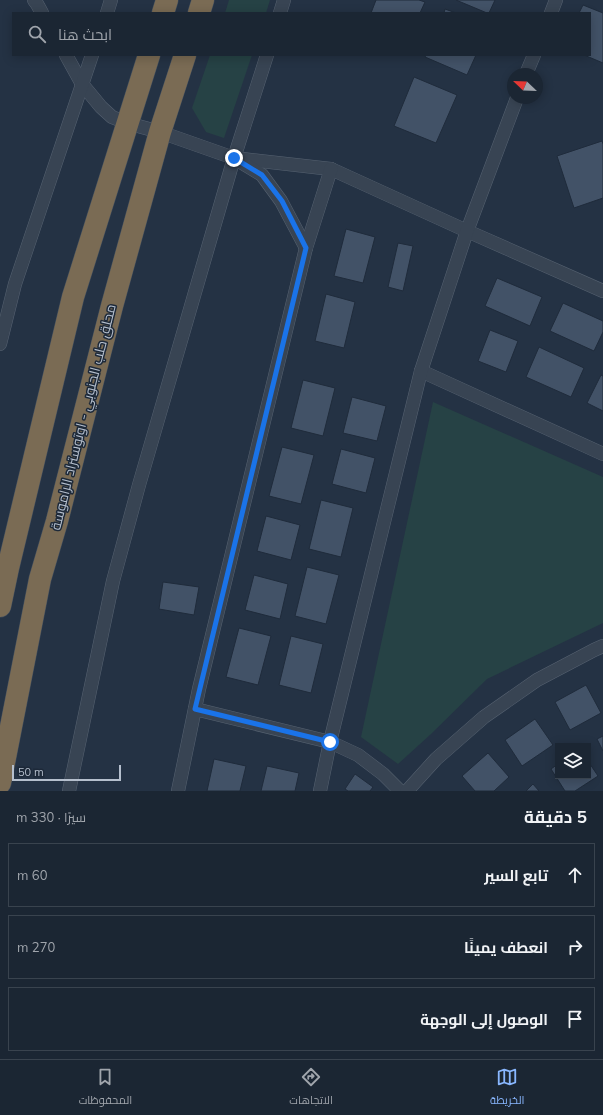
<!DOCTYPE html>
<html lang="ar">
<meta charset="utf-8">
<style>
body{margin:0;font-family:Mulish,Cairo,sans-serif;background:#242e3b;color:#f1f3f6;direction:rtl}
.controls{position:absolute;right:12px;bottom:12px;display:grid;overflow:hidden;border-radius:0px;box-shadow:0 2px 10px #0003}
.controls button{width:36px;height:36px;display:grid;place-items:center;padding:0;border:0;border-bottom:1px solid #39434e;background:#1b2633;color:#f1f3f6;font:20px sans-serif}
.compass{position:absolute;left:507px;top:68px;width:36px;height:36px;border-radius:50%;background:#1b2633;box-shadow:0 2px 10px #0003;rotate:293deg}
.scale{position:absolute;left:12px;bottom:10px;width:109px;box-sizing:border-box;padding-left:4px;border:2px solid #b5bfcd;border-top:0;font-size:11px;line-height:14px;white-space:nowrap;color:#b5bfcd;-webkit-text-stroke:3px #1d2939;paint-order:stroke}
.stop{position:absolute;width:12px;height:12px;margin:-9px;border:3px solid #1a73e8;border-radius:50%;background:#fff}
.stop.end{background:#1a73e8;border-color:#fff;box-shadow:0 1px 4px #0008}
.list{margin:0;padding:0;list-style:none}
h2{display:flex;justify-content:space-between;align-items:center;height:52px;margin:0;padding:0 16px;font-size:17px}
h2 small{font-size:13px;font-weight:400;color:#a0a5ac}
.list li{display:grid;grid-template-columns:26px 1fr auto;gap:12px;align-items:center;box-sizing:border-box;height:64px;margin:0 8px 8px;padding:0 8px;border:1px solid #39434e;border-radius:0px}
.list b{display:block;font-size:15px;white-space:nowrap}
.list em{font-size:13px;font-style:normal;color:#a0a5ac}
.icon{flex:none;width:22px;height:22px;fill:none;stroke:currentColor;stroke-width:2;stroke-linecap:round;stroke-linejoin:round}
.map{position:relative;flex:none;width:603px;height:791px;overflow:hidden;direction:ltr}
.search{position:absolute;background:#1b2633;box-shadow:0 2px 10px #0003;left:12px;right:12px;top:12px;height:44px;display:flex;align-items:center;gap:10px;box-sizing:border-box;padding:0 14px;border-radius:0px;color:#a0a5ac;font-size:15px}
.sheet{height:268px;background:#1b2633}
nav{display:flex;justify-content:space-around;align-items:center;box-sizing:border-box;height:56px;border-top:1px solid #39434e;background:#1b2633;font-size:11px;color:#a0a5ac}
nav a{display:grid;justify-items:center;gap:2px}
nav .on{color:#89b7ff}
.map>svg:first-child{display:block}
.green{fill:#264245}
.building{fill:#425267;stroke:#1f2b3b}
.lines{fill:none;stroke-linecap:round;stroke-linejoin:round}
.street-casing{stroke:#566271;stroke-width:14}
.highway-casing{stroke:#434f5e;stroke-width:23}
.street{stroke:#384453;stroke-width:13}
.highway{stroke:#7a6b54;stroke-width:22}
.route{stroke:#1a73e8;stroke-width:5}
.labels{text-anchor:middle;stroke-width:3;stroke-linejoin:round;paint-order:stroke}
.street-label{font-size:14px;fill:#b5bfcd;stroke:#1d2939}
</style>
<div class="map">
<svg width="603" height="791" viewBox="0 0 603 791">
<rect width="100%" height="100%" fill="#243244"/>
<g class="green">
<polygon points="229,0 270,0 266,13 225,13"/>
<polygon points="210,55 252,55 224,138 206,132 192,108"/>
<polygon points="433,402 603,477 603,623 487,679 431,734 398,764 361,737"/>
</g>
<g class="building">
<polygon points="376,0 419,0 425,2 420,13 371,13"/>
<polygon points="456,0 495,0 489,13 487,13"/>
<polygon points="583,5 603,13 603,63 584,55 590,55 590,13 579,13"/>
<polygon points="445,9 456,13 444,13"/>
<polygon points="426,55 476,55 467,75 425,57"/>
<polygon points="414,77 457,95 436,143 394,126"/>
<polygon points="602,141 603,144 603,198 574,208 557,156"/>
<polygon points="346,229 375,237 363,283 334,276"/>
<polygon points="398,243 413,246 403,291 388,287"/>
<polygon points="497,278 542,297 530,326 485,306"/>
<polygon points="326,294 355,302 344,348 315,341"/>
<polygon points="563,303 603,321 603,332 594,351 550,331"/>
<polygon points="490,330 518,341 506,372 478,361"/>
<polygon points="539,347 584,368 571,397 526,377"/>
<polygon points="601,375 603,376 603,411 587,403"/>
<polygon points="303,380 335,388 323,436 291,428"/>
<polygon points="352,397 386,406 377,441 343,433"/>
<polygon points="282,447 314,455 301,504 269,496"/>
<polygon points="341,449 375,458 366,493 332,484"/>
<polygon points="321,500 353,508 341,557 309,549"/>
<polygon points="266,516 300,525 291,560 257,551"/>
<polygon points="307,567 339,575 326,624 295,616"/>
<polygon points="254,575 288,584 280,619 245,610"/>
<polygon points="163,582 199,587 194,615 159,609"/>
<polygon points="239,628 271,636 258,685 226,677"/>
<polygon points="291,636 323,644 311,693 279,685"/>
<polygon points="586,685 601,713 570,730 555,702"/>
<polygon points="535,719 553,745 522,766 505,740"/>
<polygon points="603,736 603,751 597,739"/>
<polygon points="488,753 509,777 494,791 475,791 462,776"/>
<polygon points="214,759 246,766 240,791 207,791"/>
<polygon points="588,761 598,776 575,791 565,791 551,769 558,764 558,776 588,776"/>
<polygon points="267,766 299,773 295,791 261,791"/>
<polygon points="355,774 373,787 370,791 348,791 345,789"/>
<polygon points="533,784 539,791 526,791"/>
</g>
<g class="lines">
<defs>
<g id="street">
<polyline points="34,0 37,4 42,13"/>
<polyline points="107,13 111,0"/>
<polyline points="280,13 284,0"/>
<polyline points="551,13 556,0"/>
<polyline points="66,55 82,84 101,107 112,117 127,123 160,132 234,158 331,169 467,231 603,291"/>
<polyline points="526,74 534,55"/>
<polyline points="239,161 262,175 281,201 306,248"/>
<polyline points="0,344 15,284 92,55"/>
<polyline points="421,371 603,454"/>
<polyline points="195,709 330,742 358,755 383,774 400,791"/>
<polyline points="69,791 113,581 139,485 234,158 267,55"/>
<polyline points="178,791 199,689 306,248 331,169"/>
<polyline points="320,791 330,742 421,371 467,231 517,98"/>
<polyline points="407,791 436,759 484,717 537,680 594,650 603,646"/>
</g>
<g id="highway">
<polyline points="163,13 167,0"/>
<polyline points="199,13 203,0"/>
<polyline points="0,606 8,568 73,297 149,55"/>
<polyline points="0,783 40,579 57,521 112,306 160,132 185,55"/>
</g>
</defs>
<use href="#street" class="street-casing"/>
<use href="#highway" class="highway-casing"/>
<use href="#street" class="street"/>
<use href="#highway" class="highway"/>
</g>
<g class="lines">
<polyline class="route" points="234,158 262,175 282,201 306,248 195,709 330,742"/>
</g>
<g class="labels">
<g class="street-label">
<text transform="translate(83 417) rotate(-76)" y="5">محلق حلب الجنوبي - اوتوستراد الراموسة</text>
</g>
</g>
</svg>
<div class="controls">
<button><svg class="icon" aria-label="layers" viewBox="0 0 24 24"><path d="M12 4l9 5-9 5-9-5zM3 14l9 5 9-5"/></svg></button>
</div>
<svg class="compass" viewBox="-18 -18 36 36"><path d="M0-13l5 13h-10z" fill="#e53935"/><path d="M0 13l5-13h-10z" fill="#a0a5ac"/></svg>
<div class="scale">50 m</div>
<div class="stop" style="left:330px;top:742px"></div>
<div class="stop end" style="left:234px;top:158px"></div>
<div class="search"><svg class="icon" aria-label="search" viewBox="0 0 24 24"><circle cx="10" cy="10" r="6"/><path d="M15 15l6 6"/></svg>ابحث هنا</div>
</div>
<section class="sheet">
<h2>5 دقيقة<small>سيرًا · 330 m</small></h2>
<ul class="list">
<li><svg class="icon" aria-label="ahead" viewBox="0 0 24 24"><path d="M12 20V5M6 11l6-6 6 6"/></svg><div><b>تابع السير</b></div><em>60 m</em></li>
<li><svg class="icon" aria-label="right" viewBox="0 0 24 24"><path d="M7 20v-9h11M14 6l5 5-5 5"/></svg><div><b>انعطف يمينًا</b></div><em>270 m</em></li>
<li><svg class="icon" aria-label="arrive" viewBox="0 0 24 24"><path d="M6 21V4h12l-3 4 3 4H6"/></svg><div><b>الوصول إلى الوجهة</b></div></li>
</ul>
</section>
<nav>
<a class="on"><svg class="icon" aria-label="map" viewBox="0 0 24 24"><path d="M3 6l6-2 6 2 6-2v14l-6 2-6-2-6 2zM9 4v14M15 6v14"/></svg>الخريطة</a>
<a><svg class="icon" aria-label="directions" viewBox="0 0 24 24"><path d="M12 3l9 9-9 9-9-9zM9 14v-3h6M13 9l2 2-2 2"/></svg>الاتجاهات</a>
<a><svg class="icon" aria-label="saved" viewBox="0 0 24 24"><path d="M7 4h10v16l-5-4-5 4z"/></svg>المحفوظات</a>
</nav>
